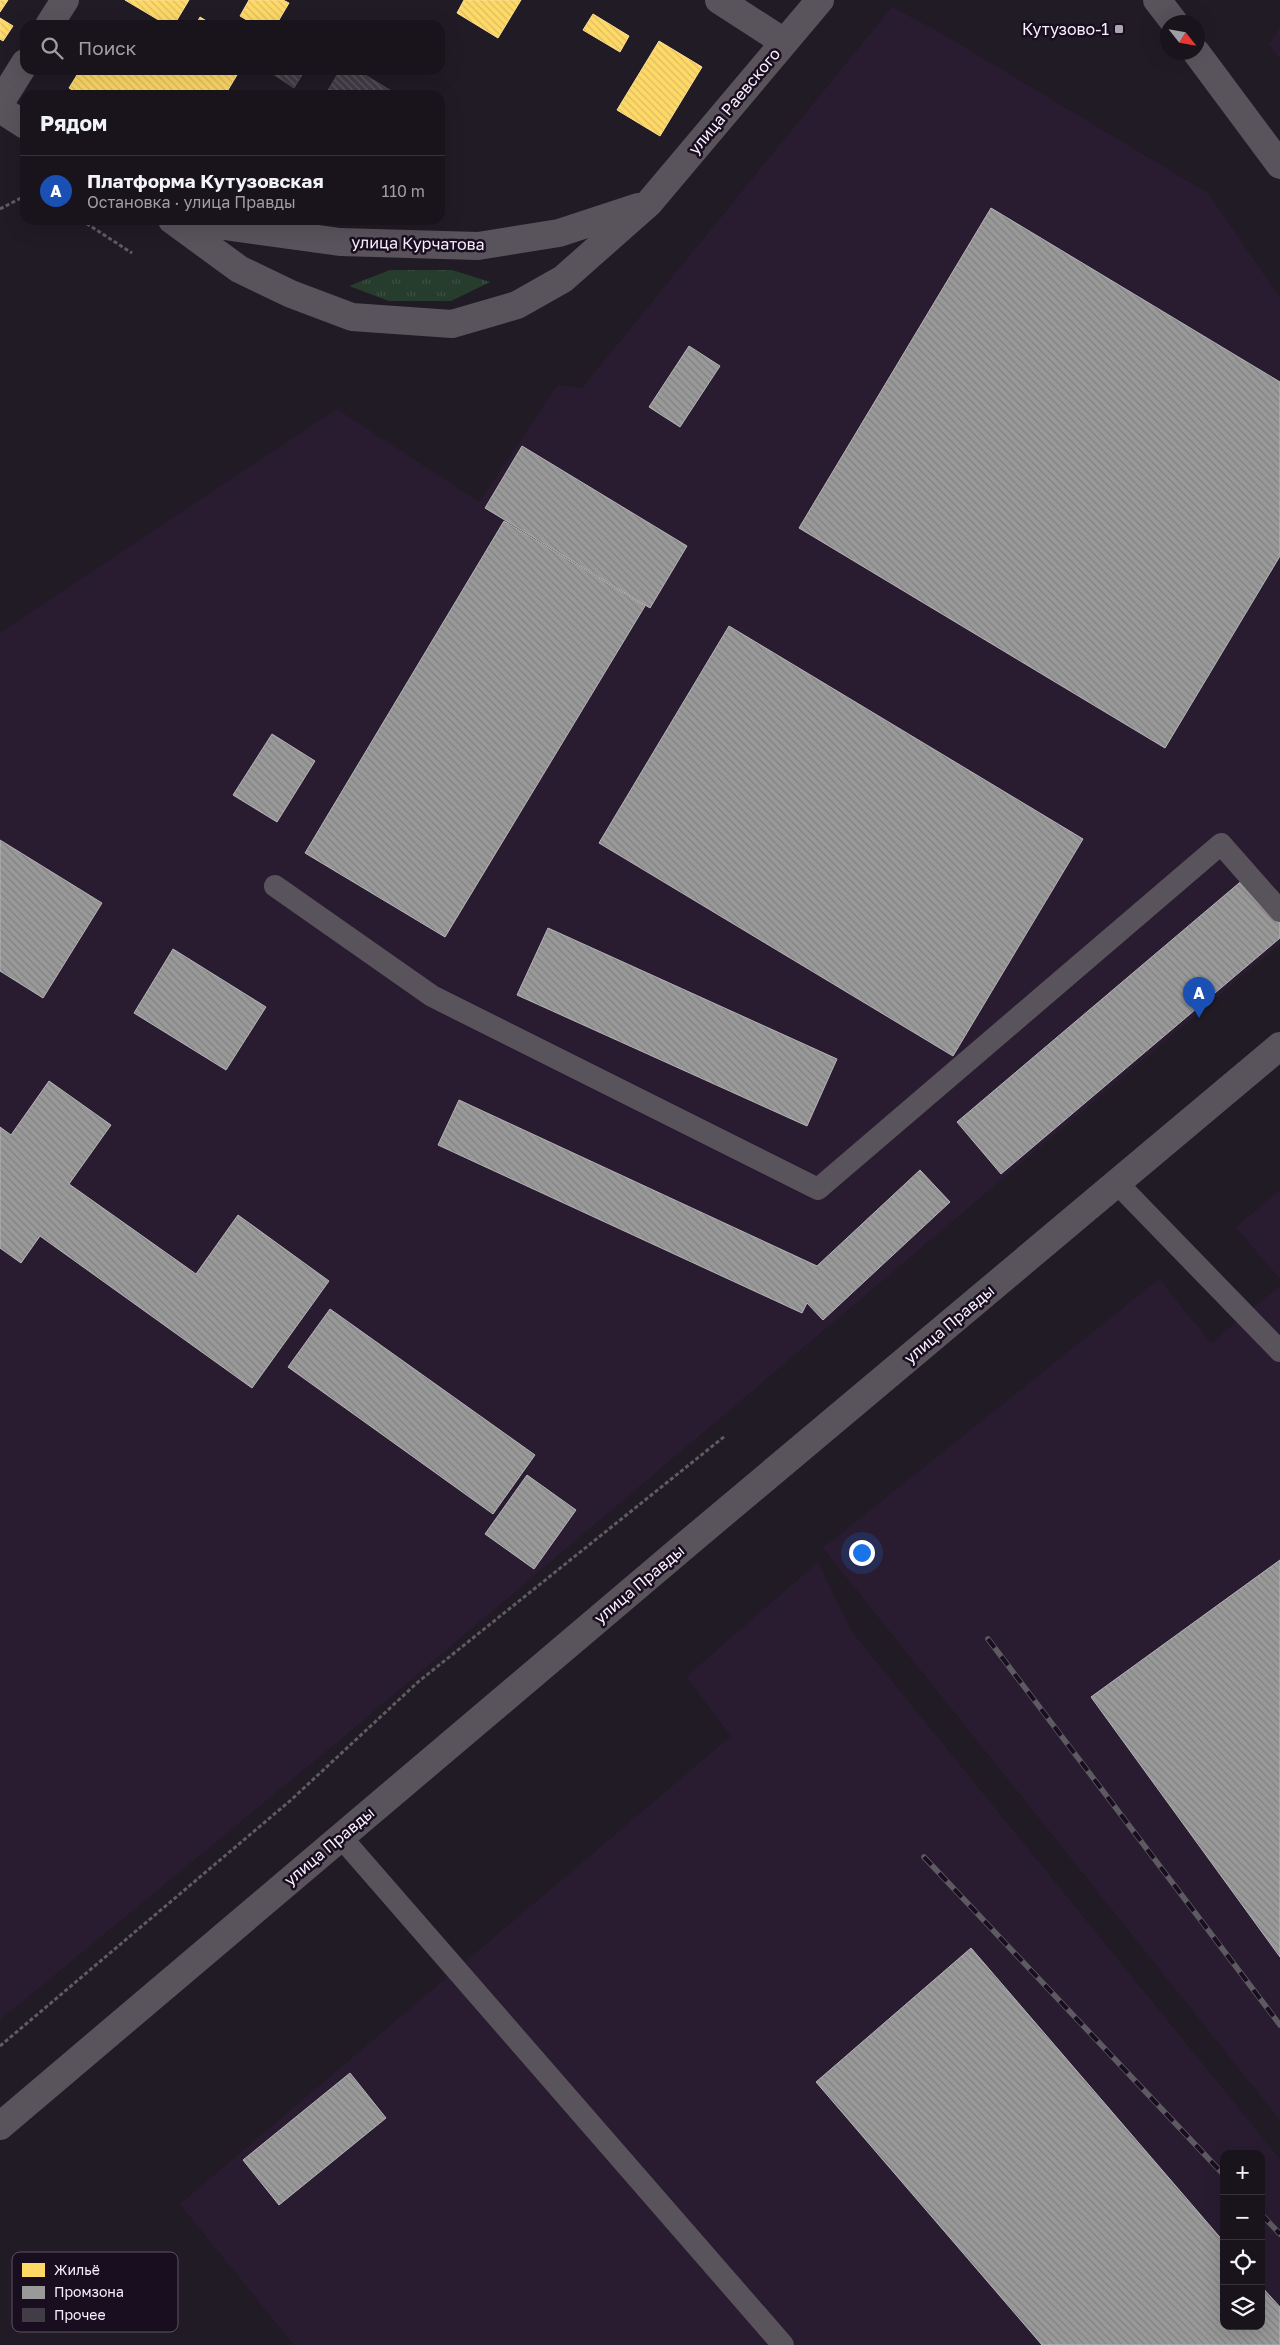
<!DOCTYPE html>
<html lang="ru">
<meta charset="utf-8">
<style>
body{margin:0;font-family:"Golos Text",sans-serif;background:#221d25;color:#f1f3f6}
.controls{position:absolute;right:15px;bottom:15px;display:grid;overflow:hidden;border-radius:10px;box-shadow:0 5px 20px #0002}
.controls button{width:45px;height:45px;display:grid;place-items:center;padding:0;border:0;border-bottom:1px solid #37333b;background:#19141c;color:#f1f3f6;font:25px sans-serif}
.compass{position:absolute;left:1160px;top:15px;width:45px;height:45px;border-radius:50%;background:#19141c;box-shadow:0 5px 20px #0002;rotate:121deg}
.you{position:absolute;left:861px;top:1552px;width:18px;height:18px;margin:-12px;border:4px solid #fff;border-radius:50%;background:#1a73e8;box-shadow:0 0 0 8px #1a73e833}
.badge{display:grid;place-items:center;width:32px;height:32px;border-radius:50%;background:#ada5b1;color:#fff;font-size:16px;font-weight:700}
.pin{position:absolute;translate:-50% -41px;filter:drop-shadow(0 1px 2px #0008)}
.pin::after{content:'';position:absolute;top:26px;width:18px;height:15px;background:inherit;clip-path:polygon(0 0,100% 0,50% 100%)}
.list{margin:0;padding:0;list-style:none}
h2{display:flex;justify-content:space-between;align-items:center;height:65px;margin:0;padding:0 20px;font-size:21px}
h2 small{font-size:16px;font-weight:400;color:#9f9ea3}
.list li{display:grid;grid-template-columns:32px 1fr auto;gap:15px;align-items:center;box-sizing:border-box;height:70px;padding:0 20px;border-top:1px solid #37333b}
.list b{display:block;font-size:19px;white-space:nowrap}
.list p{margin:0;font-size:16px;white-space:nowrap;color:#9f9ea3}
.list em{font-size:16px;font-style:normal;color:#9f9ea3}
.icon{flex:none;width:28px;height:28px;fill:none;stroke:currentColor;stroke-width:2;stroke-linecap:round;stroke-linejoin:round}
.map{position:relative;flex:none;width:1280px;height:2345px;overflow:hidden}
.search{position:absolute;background:#19141c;box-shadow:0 5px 20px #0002;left:20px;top:20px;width:425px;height:55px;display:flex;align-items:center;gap:12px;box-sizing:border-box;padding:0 18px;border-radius:15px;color:#9f9ea3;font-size:19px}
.panel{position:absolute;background:#19141c;box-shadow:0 5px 20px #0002;left:20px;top:90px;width:425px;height:135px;border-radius:15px}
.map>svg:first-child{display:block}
.built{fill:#291c31;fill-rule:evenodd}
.grass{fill:url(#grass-tufts)}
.homes{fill:url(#homes-back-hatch);stroke:#fde093}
.industry{fill:url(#industry-back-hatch);stroke:#b6b3b7}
.building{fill:url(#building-back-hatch);stroke:#4d4850}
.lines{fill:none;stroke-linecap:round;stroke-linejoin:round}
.path{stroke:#605c62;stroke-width:3;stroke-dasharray:4 2.5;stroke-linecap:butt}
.lane{stroke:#59545c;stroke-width:22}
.street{stroke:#59545c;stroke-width:28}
.secondary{stroke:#59545c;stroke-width:28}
.rail-casing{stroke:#5e5a61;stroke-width:5.5}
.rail{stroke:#190e1f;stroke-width:4;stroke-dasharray:11;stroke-linecap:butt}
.poi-dot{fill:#ada5b1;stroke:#190e1f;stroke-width:2}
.labels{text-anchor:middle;stroke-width:5;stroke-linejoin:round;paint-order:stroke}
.poi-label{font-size:16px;fill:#f8f0fd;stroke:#190e1f;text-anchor:end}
.street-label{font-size:16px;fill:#f8f0fd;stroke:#190e1f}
.key{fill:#190e1f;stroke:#5c5262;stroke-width:1}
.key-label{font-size:14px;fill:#f8f0fd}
</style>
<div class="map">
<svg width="1280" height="2345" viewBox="0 0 1280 2345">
<defs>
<pattern id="grass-tufts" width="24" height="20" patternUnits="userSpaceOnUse" patternTransform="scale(1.25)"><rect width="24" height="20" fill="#263d2d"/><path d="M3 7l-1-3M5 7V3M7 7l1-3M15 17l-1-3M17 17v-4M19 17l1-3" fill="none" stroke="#3c5042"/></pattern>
<pattern id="homes-back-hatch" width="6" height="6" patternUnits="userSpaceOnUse" patternTransform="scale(1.25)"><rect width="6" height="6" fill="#ffd966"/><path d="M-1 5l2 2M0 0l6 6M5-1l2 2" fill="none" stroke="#dbbc61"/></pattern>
<pattern id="industry-back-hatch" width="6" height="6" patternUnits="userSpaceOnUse" patternTransform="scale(1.25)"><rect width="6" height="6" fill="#999"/><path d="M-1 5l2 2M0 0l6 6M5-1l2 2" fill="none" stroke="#818182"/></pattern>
<pattern id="building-back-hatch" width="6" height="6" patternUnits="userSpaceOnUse" patternTransform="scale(1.25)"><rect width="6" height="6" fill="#413c45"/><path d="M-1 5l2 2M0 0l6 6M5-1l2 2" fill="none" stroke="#5d5861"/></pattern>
</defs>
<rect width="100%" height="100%" fill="#211b25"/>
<g class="built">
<polygon points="892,7 939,32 1208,193 1280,298 1280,944 347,1734 0,2020 0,633 337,409 479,502 558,385 582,388"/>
<polygon points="1280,28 1280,59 1269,45"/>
<polygon points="1280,1190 1280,1279 1236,1227"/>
<polygon points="1159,1279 1211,1343 1280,1286 1280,2120 823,1548"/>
<path d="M 818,1562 L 852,1632 L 1280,2159 L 1280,2345 L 294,2345 L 180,2204 L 731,1736 L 686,1677 ZM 1224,2154 L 1261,2154 L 1261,2326 L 1224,2326 Z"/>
</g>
<polygon class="grass" points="390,270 452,270 490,282 451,301 389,301 349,286"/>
<g class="homes">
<polygon points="0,0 8,0 0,12"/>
<polygon points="125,0 189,0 174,25 167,25"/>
<polygon points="249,0 283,0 289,3 276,25 255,25 240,16"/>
<polygon points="464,0 521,0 498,38 457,13"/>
<polygon points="593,14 629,36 620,52 583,30"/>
<polygon points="200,17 213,25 196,25"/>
<polygon points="0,18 13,26 3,41 0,39"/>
<polygon points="659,41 702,67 660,136 617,110"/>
<polygon points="80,70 169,71 240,70 225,95 80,95 69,88"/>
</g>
<g class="industry">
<polygon points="991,208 1280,382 1280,556 1165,748 799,528"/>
<polygon points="689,346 720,366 680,427 649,407"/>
<polygon points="522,446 687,546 650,608 485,508"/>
<polygon points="504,521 645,606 445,937 305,853"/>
<polygon points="729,626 1083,839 953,1056 599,843"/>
<polygon points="272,734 315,761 277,822 233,795"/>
<polygon points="0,840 102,903 43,998 0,971"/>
<polygon points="1245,878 1280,920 1280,938 1001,1174 957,1122"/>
<polygon points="548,928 837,1059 807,1126 517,995"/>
<polygon points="173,949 266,1007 226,1070 134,1013"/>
<polygon points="49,1081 111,1125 69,1184 196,1274 238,1215 329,1281 252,1388 40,1236 21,1263 0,1248 0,1127 11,1135"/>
<polygon points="459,1100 817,1266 920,1170 950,1202 823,1320 807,1303 802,1313 438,1145"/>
<polygon points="330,1309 535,1455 493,1514 288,1367"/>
<polygon points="527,1475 576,1510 534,1569 485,1534"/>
<polygon points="1280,1560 1280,1957 1091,1697"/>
<polygon points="971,1948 1224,2242 1224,2326 1261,2326 1261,2286 1280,2307 1280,2345 1042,2345 816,2082"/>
<polygon points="350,2073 386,2118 279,2205 243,2160"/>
</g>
<g class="building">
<polygon points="267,70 305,70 294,88"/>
<polygon points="340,70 357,70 398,95 332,95 327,92"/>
</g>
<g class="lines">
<g class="path">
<polyline points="0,209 25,196"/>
<polyline points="81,220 132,253"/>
<polyline points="0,2046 291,1800 418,1682 725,1436"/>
</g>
<g class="lane">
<polyline points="275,886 432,996 818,1189 1221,844 1280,911"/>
<polyline points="1117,1183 1280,1351"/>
<polyline points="340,1836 783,2345"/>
</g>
<g class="street">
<polyline points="719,0 784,42"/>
<polyline points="49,25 65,0"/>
<polyline points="0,103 25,63"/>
</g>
<g class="secondary">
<polyline points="1157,0 1174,22"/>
<polyline points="1196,52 1280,165"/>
<polyline points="0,109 25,125"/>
<polyline points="172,220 239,269 291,294 352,317 452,324 517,305 563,279 649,203 820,0"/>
<polyline points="181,220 340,242 478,246 559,233 638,207"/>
<polyline points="0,2126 688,1543 1280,1046"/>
</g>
<defs>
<g id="rail">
<polyline points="988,1639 1280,2025"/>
<polyline points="924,1857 1224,2175"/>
<polyline points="1261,2214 1280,2234"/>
</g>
</defs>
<use href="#rail" class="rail-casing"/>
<use href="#rail" class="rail"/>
</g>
<rect class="poi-dot" x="1114" y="24" width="10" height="10" rx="2.5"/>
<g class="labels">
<g class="poi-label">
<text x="1109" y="35">Кутузово-1</text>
</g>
<g class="street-label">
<text transform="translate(734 101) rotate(-50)" y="6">улица Раевского</text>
<text transform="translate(418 243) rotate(1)" y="6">улица Курчатова</text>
<text transform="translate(949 1324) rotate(-40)" y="6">улица Правды</text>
<text transform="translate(639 1584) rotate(-40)" y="6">улица Правды</text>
<text transform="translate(329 1846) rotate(-40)" y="6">улица Правды</text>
</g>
</g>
<rect x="12" y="2252" width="166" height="80" rx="8" class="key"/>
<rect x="22" y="2263" width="23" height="14" fill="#ffd966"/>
<rect x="22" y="2286" width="23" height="13" fill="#999"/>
<rect x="22" y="2308" width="23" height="14" fill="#413c45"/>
<g class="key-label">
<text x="54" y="2275">Жильё</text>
<text x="54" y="2297">Промзона</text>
<text x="54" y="2320">Прочее</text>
</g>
</svg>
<div class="controls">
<button>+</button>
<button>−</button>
<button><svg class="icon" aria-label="locate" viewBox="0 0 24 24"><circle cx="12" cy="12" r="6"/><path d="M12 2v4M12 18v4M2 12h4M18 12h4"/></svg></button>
<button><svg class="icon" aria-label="layers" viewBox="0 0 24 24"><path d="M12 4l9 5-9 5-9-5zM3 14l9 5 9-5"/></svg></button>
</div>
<svg class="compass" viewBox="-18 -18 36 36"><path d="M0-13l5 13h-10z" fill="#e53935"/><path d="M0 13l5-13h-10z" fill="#9f9ea3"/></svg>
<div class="you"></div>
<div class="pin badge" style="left:1199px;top:1018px;background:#1a4fb4">A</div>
<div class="search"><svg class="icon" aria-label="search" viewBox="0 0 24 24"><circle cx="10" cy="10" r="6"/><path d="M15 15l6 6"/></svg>Поиск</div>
<section class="panel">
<h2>Рядом<small></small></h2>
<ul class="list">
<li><span class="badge" style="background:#1a4fb4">A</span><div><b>Платформа Кутузовская</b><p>Остановка · улица Правды</p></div><em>110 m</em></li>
</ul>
</section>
</div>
